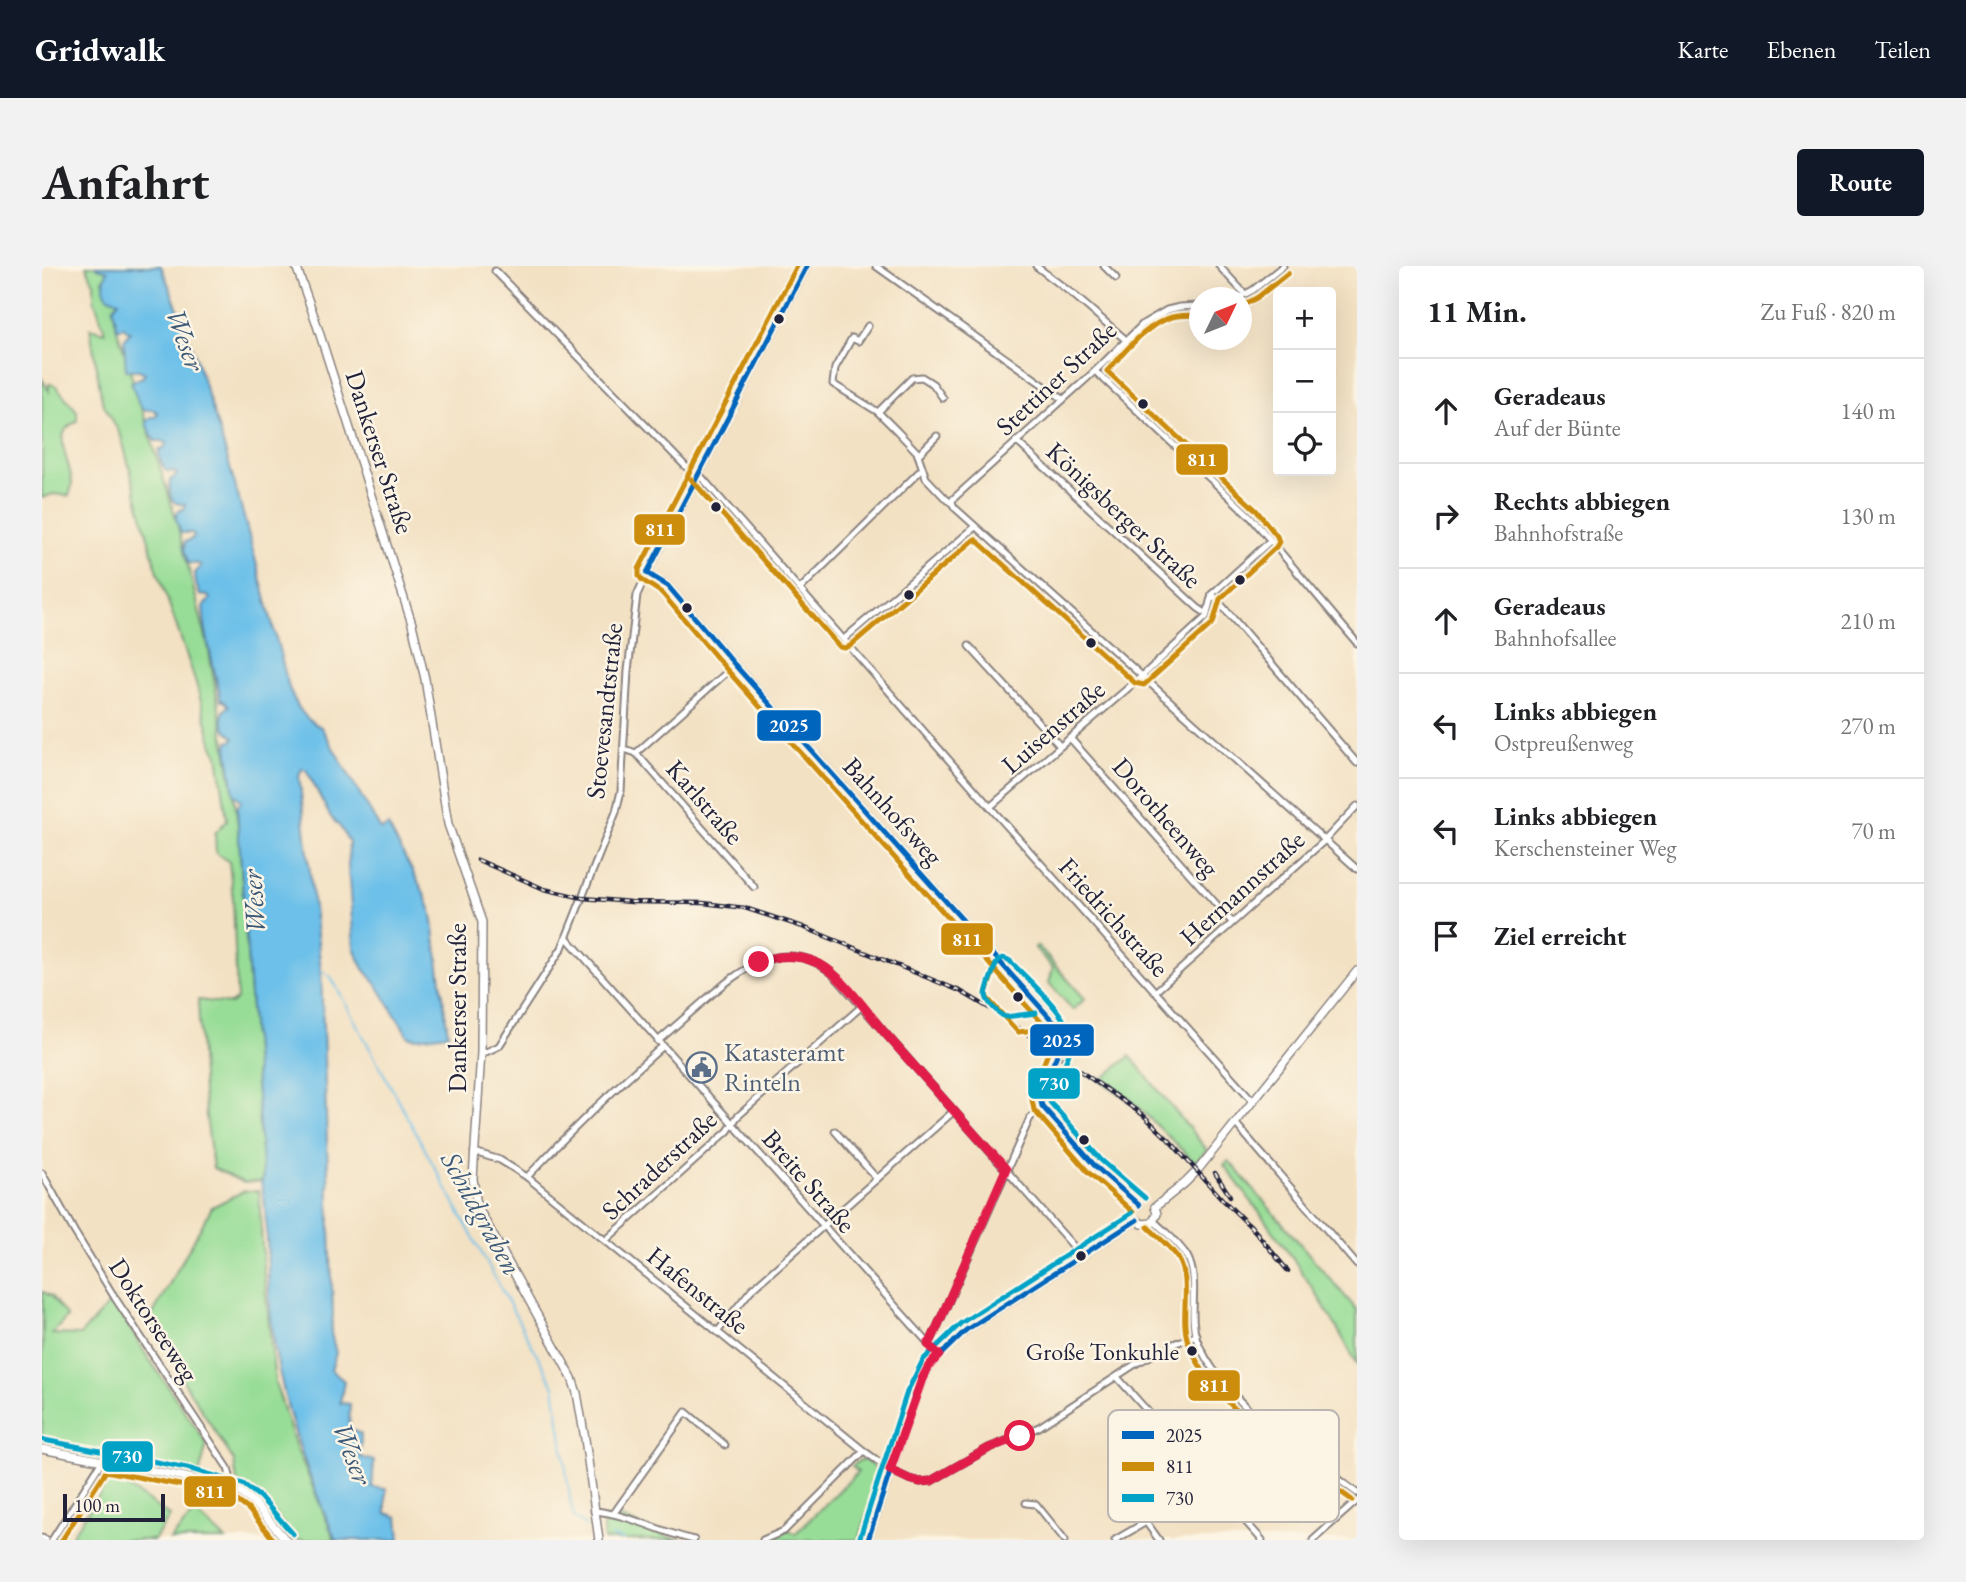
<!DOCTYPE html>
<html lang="de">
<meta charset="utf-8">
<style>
body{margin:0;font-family:"EB Garamond",serif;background:#f2f2f2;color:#202124}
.controls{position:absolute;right:21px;top:21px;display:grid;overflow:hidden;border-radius:7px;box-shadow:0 7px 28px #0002}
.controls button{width:63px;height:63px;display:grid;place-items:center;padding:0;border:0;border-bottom:2px solid #e0e0e0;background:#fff;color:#202124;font:35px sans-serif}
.compass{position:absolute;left:1147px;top:21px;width:63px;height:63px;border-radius:50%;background:#fff;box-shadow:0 7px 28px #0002;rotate:47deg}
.scale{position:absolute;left:21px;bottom:18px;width:102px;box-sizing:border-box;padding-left:7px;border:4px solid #22223b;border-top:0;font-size:19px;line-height:24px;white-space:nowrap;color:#22223b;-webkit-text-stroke:5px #fcf5e5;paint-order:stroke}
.stop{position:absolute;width:21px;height:21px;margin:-16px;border:5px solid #e11d48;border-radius:50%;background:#fff}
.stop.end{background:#e11d48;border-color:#fff;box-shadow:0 2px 7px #0008}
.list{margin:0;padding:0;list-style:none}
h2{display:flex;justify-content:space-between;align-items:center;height:91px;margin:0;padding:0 28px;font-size:30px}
h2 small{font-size:23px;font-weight:400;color:#757577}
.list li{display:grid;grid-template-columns:46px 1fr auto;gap:21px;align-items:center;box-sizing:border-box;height:105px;padding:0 28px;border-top:2px solid #e0e0e0}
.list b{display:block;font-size:26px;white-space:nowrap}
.list p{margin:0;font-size:23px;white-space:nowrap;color:#757577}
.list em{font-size:23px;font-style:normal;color:#757577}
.icon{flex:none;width:38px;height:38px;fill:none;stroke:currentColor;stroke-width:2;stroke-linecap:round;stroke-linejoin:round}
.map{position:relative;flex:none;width:1315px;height:1274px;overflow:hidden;border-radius:7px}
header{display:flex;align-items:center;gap:42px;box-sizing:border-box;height:98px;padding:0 35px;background:#111827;color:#fff}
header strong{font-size:33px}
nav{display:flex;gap:38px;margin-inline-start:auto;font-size:24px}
.intro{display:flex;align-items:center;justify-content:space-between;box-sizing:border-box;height:168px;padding:0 42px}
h1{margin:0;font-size:49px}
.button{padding:18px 32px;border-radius:7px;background:#111827;color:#fff;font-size:24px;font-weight:700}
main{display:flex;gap:42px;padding:0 42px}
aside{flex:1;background:#fff;border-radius:7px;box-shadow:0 7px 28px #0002}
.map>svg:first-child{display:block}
.green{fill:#98dd97;stroke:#5d8069;stroke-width:2}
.water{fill:#6cc0e9;stroke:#477192;stroke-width:2}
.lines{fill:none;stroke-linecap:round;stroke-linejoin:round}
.stream{stroke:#6cc0e9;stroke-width:2}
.street-casing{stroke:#8a827f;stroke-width:9}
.secondary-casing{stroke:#8a827f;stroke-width:10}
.street{stroke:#fff;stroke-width:5}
.secondary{stroke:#fff;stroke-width:7}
.rail-casing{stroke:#22223b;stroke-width:4.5}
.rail{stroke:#fcf5e5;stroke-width:2;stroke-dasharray:5;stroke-linecap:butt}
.bus-1-casing{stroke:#fcf5e5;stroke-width:10}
.bus-2-casing{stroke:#fcf5e5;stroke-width:10}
.bus-3-casing{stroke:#fcf5e5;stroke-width:10}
.bus-1{stroke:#0065bd;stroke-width:5}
.bus-2{stroke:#cc8c0c;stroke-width:5}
.bus-3{stroke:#02a2c7;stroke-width:5}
.route{stroke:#e11d48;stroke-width:9}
.bus-dot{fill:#22223b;stroke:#fcf5e5;stroke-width:2.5}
.labels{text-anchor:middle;stroke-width:5;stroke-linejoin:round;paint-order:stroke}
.bus-label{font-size:24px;fill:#22223b;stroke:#fcf5e5;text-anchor:end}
.street-label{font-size:26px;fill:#22223b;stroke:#fcf5e5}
.service-label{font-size:26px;fill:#4e5e75;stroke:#fcf5e5;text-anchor:start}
.water-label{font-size:28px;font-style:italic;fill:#3c5978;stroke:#fcf5e5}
.key{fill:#fcf5e5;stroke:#bbb6b2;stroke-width:2}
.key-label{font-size:19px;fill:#22223b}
.line-badge{stroke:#fcf5e5;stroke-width:2.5}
.badge-label{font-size:19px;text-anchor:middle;font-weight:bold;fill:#fff}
</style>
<header>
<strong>Gridwalk</strong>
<nav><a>Karte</a><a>Ebenen</a><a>Teilen</a></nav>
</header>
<div class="intro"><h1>Anfahrt</h1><a class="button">Route</a></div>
<main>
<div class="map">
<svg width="1315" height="1274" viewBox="0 0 1315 1274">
<rect width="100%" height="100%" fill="#fcf5e5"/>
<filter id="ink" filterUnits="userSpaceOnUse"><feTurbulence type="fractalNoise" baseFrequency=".0143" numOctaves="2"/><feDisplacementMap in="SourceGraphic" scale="14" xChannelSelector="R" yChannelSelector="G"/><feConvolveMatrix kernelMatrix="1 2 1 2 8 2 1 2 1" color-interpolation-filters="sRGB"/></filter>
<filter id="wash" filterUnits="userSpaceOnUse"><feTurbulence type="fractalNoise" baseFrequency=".00686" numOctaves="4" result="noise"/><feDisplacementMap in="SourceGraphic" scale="28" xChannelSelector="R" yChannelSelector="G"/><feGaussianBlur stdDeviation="1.57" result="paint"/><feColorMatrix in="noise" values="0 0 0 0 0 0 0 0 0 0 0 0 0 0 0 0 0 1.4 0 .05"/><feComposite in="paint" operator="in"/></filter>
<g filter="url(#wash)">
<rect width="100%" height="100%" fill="#f3e1c3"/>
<g class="green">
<polygon points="44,0 54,0 56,2 67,5 61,13 64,27 77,35 71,42 75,63 134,253 166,380 192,528 196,559 221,915 202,917 171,902 161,828 156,734 189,738 195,733 191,632 187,596 174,587 173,567 185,554 176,489 171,480 154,417 112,294 79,170 60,135 48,62 63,66 52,32 52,17"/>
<path d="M 0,113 L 7,125 L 7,118 L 13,119 L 35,145 L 35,155 C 6,168 30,196 30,218 C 30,222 28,226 27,230 L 11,228 L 0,232 Z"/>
<polygon points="996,680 1043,733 1031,744 1007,717 1011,702 993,682"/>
<polygon points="1088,790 1165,884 1153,897 1088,833 1058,815"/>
<path d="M 1187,895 L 1315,1044 L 1315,1099 C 1279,1027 1231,964 1182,899 Z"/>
<polygon points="202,925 217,925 221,999 233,1116 254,1181 293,1274 254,1274 220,1231 195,1216 192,1195 140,1113 134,1094 107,1055 170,941"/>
<polygon points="1,1026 9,1030 25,1051 10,1068 38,1069 71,1034 103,1087 165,1178 157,1209 0,1177"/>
<polygon points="818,1194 823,1194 839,1206 817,1274 728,1274 746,1263 753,1268 816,1206 810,1200"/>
<polygon points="70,1210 128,1250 112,1274 37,1274 30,1269"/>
<polygon points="153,1246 184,1274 128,1274"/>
<polygon points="571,1252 579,1252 627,1271 640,1274 562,1274 561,1261 565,1255"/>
</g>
<path class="water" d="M 54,0 L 119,0 C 175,136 210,280 247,422 C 254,439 262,454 279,461 L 339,564 L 346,560 L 381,625 L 390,648 L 406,768 L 375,772 L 367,771 L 333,716 L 322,703 L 312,682 L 306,599 L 307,576 L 299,562 L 288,550 L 266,507 L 263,503 L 260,503 L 257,509 L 279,704 L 291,1049 L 289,1067 L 294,1087 L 289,1104 L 302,1115 L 298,1137 L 308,1138 L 307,1163 L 319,1168 L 318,1191 L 332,1195 L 330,1221 L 344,1223 L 344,1247 L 356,1251 L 358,1274 L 294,1274 C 264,1207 237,1128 229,1054 C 224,1008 228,961 219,916 L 221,914 L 195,543 L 199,534 L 192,528 L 185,482 L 186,476 L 190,475 L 192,471 C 181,464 175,448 187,440 L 182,435 L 179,435 C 173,404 163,373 161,341 L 168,333 L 166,330 L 158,329 L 154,318 L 153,307 L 159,300 L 157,298 L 146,297 L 142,283 L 143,276 L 151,272 L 152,269 L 150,267 L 139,267 L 134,253 L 135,246 L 143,242 L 144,239 C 141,238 137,238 134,237 C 127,234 127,220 128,214 L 135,209 L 133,206 L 124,205 C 119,198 117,193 117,184 L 123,181 L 125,177 L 120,175 L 113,175 L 104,158 L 105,154 L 108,151 L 113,151 L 116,147 L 112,144 L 101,144 L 97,139 L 89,116 L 101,111 L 103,107 L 97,104 L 84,104 L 82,74 L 88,66 L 81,61 L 75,63 L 71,42 L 77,35 C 74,34 70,33 67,31 C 59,25 62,11 66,5 L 56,2 Z"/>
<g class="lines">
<g class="stream">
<polyline points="280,705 289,711 512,1120 529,1239 532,1251 544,1261"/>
<polyline points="570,1270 581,1274"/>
</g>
</g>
</g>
<g filter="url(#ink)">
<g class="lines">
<defs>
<g id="street">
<polyline points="834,0 1021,133"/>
<polyline points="994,0 1033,30 1084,74"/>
<polyline points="1062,0 1074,12"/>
<polyline points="1177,0 1203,28"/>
<polyline points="453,5 654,211"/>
<polyline points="1196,32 1211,24 1241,0"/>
<polyline points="826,60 816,75 810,72 793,102 791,118 836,146 855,165 875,186 884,212 905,234 910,237 913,242 1315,603"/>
<polyline points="1053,105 1208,250 1315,377"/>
<polyline points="836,146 870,112 880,111 891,118 901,132"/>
<polyline points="974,175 1156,342 1165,348"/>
<polyline points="876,189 895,170"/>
<polyline points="656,207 948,541 1211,835"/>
<polyline points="910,237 911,233 1053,105 1101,58 1125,44 1138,41 1157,40"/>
<polyline points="759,322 880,203"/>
<polyline points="1170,328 1315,497"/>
<polyline points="802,373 933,261"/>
<polyline points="927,380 1018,480"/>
<polyline points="1028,472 1190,656"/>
<polyline points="582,483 594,487 712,621"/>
<polyline points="594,487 693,399"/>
<polyline points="948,541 1099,411 1164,351 1170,328 1228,275"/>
<polyline points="525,672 897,1089"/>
<polyline points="1113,726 1282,575 1315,540"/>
<path d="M 616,775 C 632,761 647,748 662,735 C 700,702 744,668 791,708 L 1040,990"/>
<polyline points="439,786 444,786 457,780 520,682 574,546 579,525 586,405 595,329 605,307"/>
<polyline points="1194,858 1315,999"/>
<polyline points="793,865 835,913"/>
<polyline points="432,886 458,894 485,911 822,1185 848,1204 867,1213 878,1216 889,1215 947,1182 997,1161 1095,1097 1110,1089"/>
<polyline points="0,907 32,965 73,1032 186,1202 188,1210 185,1221"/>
<path d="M 485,911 C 528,865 573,822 621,780"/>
<path d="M 1112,955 C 1123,966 1137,977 1145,990 C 1159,1016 1145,1047 1155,1074 C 1180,1137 1262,1188 1315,1227"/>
<polyline points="564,974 686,865 695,851 820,740"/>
<polyline points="676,1065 709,1024 912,845"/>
<polyline points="886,1078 889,1075 988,852 1000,840"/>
<polyline points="1129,1079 1154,1069"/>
<polyline points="1075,1111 1220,1274"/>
<polyline points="984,1237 994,1238 1023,1274"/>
<path d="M 552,1245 C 587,1248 618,1266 652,1274"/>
<polyline points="572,1247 644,1146 683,1179"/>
<polyline points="1104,1256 1117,1274"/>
<polyline points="0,1272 4,1274"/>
<polyline points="10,1274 60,1195"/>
<polyline points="721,1274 742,1265 822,1185"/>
<polyline points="1073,1274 1104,1256 1159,1207"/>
<polyline points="1271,1274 1315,1235"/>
</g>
<g id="secondary">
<polyline points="254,0 273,53 370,358 383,413 406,558 440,656 439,786 431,913 435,940 530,1112 535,1127 543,1173 557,1274"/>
<polyline points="765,0 605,307 626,320 693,399 1016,761 1020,772 1019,779 1000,824 998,831 1000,840 1053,900 1097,939"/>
<polyline points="1113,941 1143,917 1155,905 1315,705"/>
<polyline points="1095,954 1100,958 1110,957 1115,948 1113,941"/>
<polyline points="0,1183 143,1211 198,1226 212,1237 244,1274"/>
<polyline points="826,1274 873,1129 887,1100 897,1089 924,1064 1095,954"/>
</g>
</defs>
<use href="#street" class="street-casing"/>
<use href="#secondary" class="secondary-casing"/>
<use href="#street" class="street"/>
<use href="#secondary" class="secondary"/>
<defs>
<g id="rail">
<polyline points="436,594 502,623 541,632 589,636 661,637 703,642 761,661 918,725 954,746 1101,849 1127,874 1181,934 1215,967"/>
<polyline points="1173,907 1188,930"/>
<polyline points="1208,959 1246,1005"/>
</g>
</defs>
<use href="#rail" class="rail-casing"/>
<use href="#rail" class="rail"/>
<defs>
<g id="bus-1">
<polyline points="605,307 626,320 693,399 1016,761 1020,772 1019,779 1000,824 998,831 1000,840 1053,900 1097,939"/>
<polyline points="605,307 765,0"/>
<polyline points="826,1274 873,1129 887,1100 924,1064 1095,954"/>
</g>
<g id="bus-2">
<polyline points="755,0 597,303 597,310 600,314 620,327 686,405 1008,766 1010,777 989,829 992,844 1046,906 1091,946"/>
<polyline points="1200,40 1216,31 1246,7"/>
<path d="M 649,213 L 798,381 L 803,382 L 808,380 L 933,273 L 1093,417 L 1102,419 L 1171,357 L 1178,333 L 1234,281 L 1237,276 L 1235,270 L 1214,244 L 1065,105 C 1084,85 1103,59 1130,51 C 1138,49 1148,49 1157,49"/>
<polyline points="954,698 944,727 945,732 976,766 1010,762"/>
<path d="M 1106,961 C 1116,971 1128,980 1136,992 C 1151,1016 1137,1049 1146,1076 C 1170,1141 1256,1195 1310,1234"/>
<polyline points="20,1274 64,1205 164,1224 194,1234 206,1243 232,1274"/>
</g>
<g id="bus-3">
<path d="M 994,747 L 963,751 C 957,748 946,738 944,730 C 944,725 953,696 958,693 C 963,691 964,693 968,695 C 985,713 1023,746 1028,768 C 1030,778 1028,787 1024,795 C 1018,809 1006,821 1008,836 L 1059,894 L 1103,932"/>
<polyline points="2,1174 145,1202 201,1218 218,1231 251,1268"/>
<polyline points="818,1271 865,1126 881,1094 919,1057 1090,947"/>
</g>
</defs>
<use href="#bus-1" class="bus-1-casing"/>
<use href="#bus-2" class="bus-2-casing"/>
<use href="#bus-3" class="bus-3-casing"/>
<use href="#bus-1" class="bus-1"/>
<use href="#bus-2" class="bus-2"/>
<use href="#bus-3" class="bus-3"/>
</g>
</g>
<g class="lines" filter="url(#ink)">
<path class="route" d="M 717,696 C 738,688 764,688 784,702 C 803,715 827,748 842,766 C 883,812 923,858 964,903 L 889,1075 L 886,1078 L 897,1089 L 887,1100 L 880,1113 L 848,1204 L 867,1213 L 878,1216 L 889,1215 L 947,1182 L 978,1170"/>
</g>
<defs>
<symbol id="civic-ring" viewBox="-11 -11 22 22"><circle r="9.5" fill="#fcf5e5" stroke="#5c6f8a" stroke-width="1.5"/><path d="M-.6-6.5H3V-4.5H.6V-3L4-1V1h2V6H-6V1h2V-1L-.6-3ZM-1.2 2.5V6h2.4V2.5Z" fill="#5c6f8a"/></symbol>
</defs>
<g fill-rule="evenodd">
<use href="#civic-ring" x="642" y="784" width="35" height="35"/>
</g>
<g class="bus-dot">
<circle cx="737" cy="53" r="6"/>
<circle cx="1101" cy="138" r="6"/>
<circle cx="674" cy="241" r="6"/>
<circle cx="1198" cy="314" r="6"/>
<circle cx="867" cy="329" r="6"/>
<circle cx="645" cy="342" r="6"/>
<circle cx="1049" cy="377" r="6"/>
<circle cx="976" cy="731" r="6"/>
<circle cx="1042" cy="874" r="6"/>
<circle cx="1039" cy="990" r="6"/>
<circle cx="1150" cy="1085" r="6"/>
</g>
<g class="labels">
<g class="bus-label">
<text x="1137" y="1094">Große Tonkuhle</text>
</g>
<g class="street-label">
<text transform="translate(1014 112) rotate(-43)" y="9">Stettiner Straße</text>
<text transform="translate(338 186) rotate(72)" y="9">Dankerser Straße</text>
<text transform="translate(1082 249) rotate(43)" y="9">Königsberger Straße</text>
<text transform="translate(562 445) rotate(-84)" y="9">Stoevesandtstraße</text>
<text transform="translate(1011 461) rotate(-41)" y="9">Luisenstraße</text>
<text transform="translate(663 536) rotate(49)" y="9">Karlstraße</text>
<text transform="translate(851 545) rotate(48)" y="9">Bahnhofsweg</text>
<text transform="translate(1124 551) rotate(49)" y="9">Dorotheenweg</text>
<text transform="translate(1200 622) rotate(-42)" y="9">Hermannstraße</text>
<text transform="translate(1072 651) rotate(48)" y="9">Friedrichstraße</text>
<text transform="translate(415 742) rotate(-90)" y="9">Dankerser Straße</text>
<text transform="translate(617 899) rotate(-43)" y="9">Schraderstraße</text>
<text transform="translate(767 915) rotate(49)" y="9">Breite Straße</text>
<text transform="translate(656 1024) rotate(39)" y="9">Hafenstraße</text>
<text transform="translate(112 1054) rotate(57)" y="9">Doktorseeweg</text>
</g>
<g class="service-label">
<text x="682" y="795">Katasteramt<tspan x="682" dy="30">Rinteln</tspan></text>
</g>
<g class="water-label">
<text transform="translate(144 73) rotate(70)" y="10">Weser</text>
<text transform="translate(211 636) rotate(-94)" y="10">Weser</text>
<text transform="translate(440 947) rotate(61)" y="10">Schildgraben</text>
<text transform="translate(311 1187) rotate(69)" y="10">Weser</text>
</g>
</g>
<rect x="1066" y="1144" width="231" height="112" rx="10" class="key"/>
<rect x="1080" y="1165" width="32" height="8" fill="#0065bd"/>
<rect x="1080" y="1196" width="32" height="9" fill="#cc8c0c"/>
<rect x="1080" y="1228" width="32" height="8" fill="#02a2c7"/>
<g class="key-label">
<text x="1124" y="1176">2025</text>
<text x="1124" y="1207">811</text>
<text x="1124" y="1239">730</text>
</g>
<g class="line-badge">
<rect x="1133" y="177" width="54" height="33" rx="7" fill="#cc8c0c"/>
<rect x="591" y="247" width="53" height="33" rx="7" fill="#cc8c0c"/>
<rect x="714" y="443" width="66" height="33" rx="7" fill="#0065bd"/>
<rect x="898" y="656" width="54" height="34" rx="7" fill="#cc8c0c"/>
<rect x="987" y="757" width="66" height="34" rx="7" fill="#0065bd"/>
<rect x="985" y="801" width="54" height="33" rx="7" fill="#02a2c7"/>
<rect x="1145" y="1103" width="54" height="33" rx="7" fill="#cc8c0c"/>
<rect x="59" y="1174" width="53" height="33" rx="7" fill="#02a2c7"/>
<rect x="141" y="1209" width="54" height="33" rx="7" fill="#cc8c0c"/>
</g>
<g class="badge-label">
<text x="1160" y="200">811</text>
<text x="618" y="270">811</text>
<text x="747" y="466">2025</text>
<text x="925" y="680">811</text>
<text x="1020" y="781">2025</text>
<text x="1012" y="824">730</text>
<text x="1172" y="1126">811</text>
<text x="85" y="1197">730</text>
<text x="168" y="1232">811</text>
</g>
</svg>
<div class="controls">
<button>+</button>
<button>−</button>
<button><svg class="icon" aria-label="locate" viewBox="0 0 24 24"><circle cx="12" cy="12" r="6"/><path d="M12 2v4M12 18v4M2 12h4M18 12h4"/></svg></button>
</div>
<svg class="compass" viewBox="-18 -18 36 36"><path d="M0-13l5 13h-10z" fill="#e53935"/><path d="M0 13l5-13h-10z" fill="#757577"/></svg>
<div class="scale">100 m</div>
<div class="stop" style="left:978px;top:1170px"></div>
<div class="stop end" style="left:717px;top:696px"></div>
</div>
<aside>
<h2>11 Min.<small>Zu Fuß · 820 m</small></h2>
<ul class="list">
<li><svg class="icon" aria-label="ahead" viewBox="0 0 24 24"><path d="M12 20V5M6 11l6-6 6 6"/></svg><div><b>Geradeaus</b><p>Auf der Bünte</p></div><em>140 m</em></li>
<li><svg class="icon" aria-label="right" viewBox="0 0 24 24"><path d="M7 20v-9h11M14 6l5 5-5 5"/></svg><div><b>Rechts abbiegen</b><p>Bahnhofstraße</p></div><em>130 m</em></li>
<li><svg class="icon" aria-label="ahead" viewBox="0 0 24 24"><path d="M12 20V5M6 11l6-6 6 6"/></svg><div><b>Geradeaus</b><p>Bahnhofsallee</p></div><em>210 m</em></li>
<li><svg class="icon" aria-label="left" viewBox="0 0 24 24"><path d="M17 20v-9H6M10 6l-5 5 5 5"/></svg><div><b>Links abbiegen</b><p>Ostpreußenweg</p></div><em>270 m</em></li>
<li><svg class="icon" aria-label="left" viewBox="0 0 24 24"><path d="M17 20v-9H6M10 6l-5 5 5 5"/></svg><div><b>Links abbiegen</b><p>Kerschensteiner Weg</p></div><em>70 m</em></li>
<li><svg class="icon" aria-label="arrive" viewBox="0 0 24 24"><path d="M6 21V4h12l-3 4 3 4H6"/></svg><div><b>Ziel erreicht</b></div></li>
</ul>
</aside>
</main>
